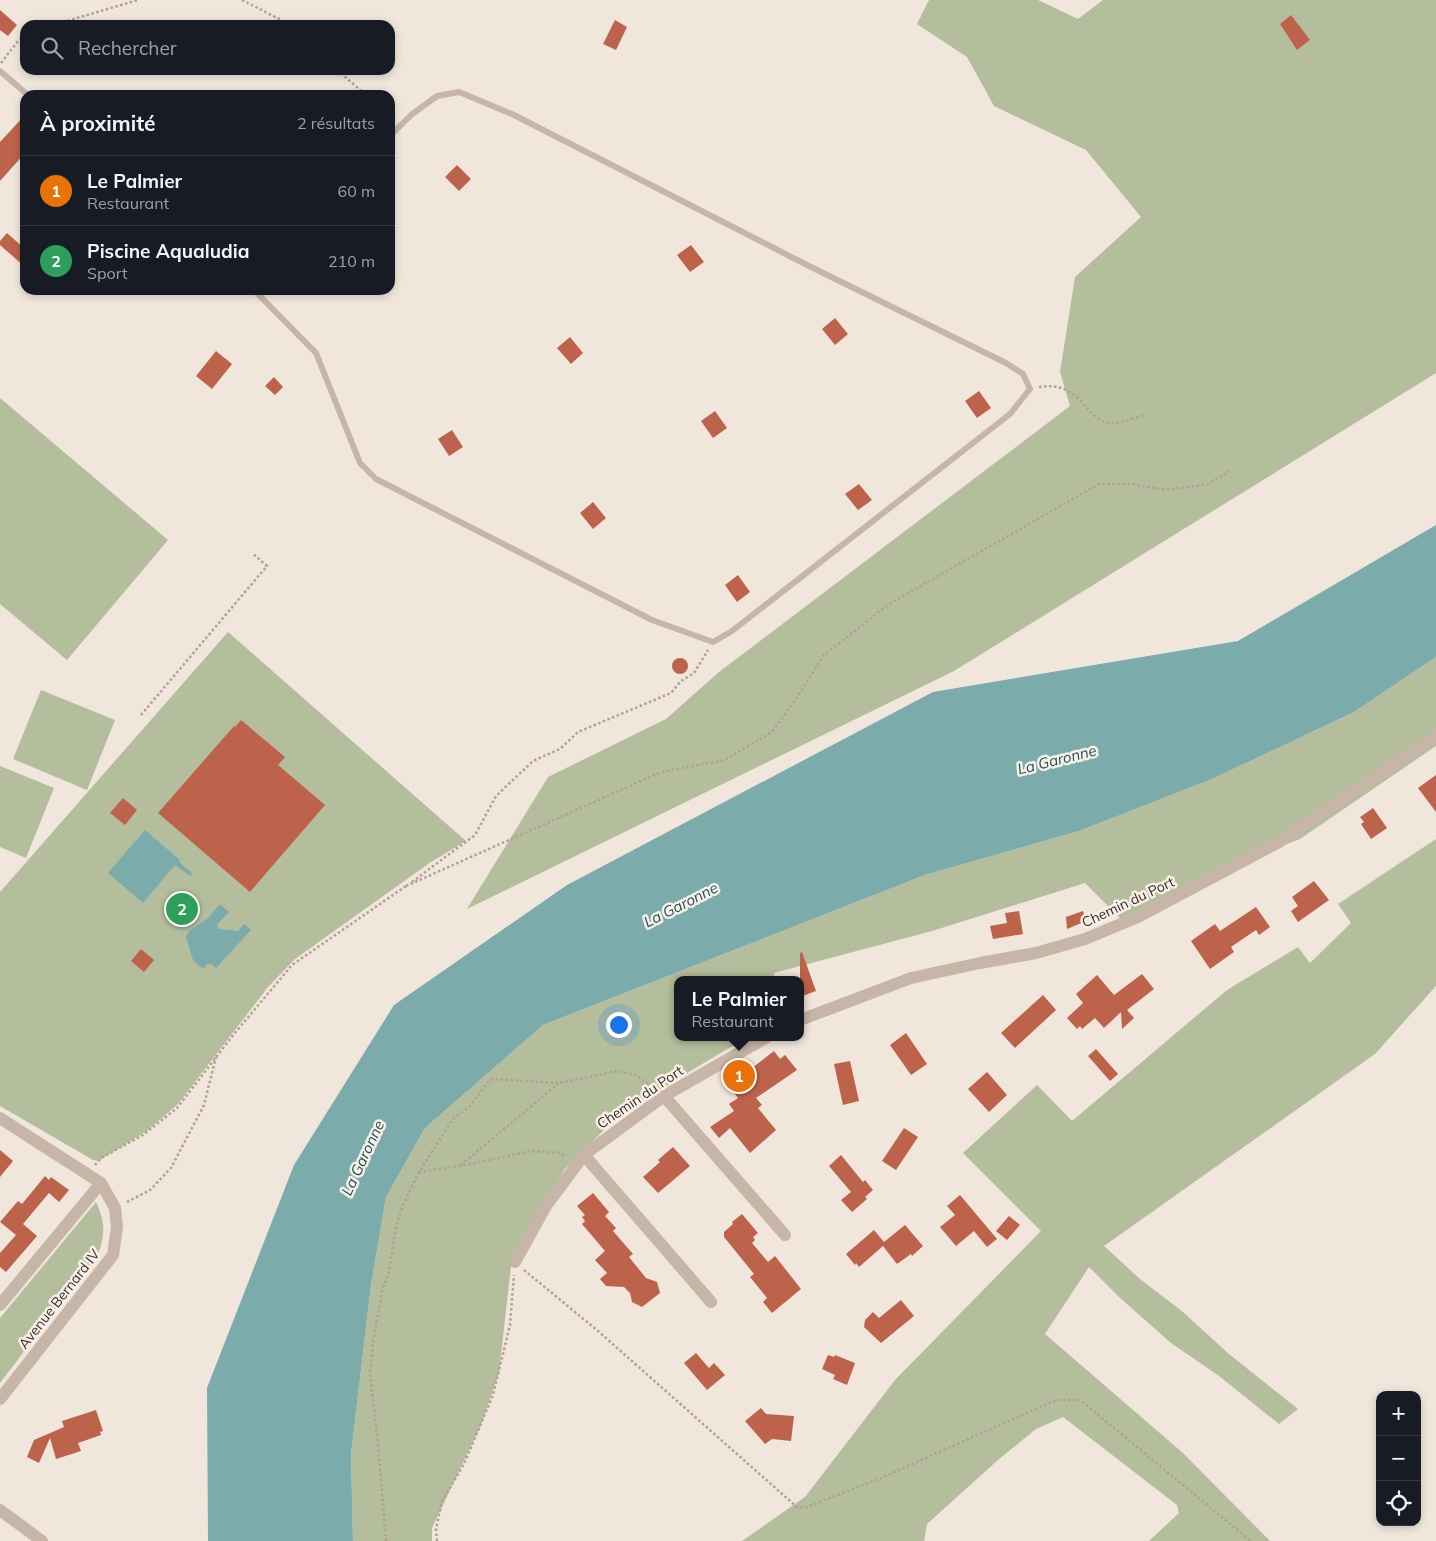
<!DOCTYPE html>
<html lang="fr">
<meta charset="utf-8">
<style>
body{margin:0;font-family:Mulish,sans-serif;background:#20242c;color:#f1f3f6}
.controls{position:absolute;right:15px;bottom:15px;display:grid;overflow:hidden;border-radius:10px;box-shadow:0 2px 8px #0003}
.controls button{width:45px;height:45px;display:grid;place-items:center;padding:0;border:0;border-bottom:1px solid #363941;background:#171b24;color:#f1f3f6;font:25px sans-serif}
.you{position:absolute;left:618px;top:1024px;width:18px;height:18px;margin:-12px;border:4px solid #fff;border-radius:50%;background:#1a73e8;box-shadow:0 0 0 8px #1a73e833}
.badge{display:grid;place-items:center;width:32px;height:32px;border-radius:50%;background:#93abad;color:#fff;font-size:16px;font-weight:700}
.pin{position:absolute;translate:-50% -50%;border:2px solid #fff;box-shadow:0 1px 5px #0006}
.popup{position:absolute;left:674px;top:976px;width:130px;height:65px;box-sizing:border-box;display:grid;place-content:center;border-radius:10px;background:#171b24;filter:drop-shadow(0 1px 4px #0005);font-size:16px;white-space:nowrap;color:#9ea1a6}
.popup b{font-size:19px;color:#f1f3f6}
.popup::after{content:'';position:absolute;left:50%;top:100%;margin-left:-10px;border:10px solid transparent;border-top-color:#171b24}
.list{margin:0;padding:0;list-style:none}
h2{display:flex;justify-content:space-between;align-items:center;height:65px;margin:0;padding:0 20px;font-size:21px}
h2 small{font-size:16px;font-weight:400;color:#9ea1a6}
.list li{display:grid;grid-template-columns:32px 1fr auto;gap:15px;align-items:center;box-sizing:border-box;height:70px;padding:0 20px;border-top:1px solid #363941}
.list b{display:block;font-size:19px;white-space:nowrap}
.list p{margin:0;font-size:16px;white-space:nowrap;color:#9ea1a6}
.list em{font-size:16px;font-style:normal;color:#9ea1a6}
.icon{flex:none;width:28px;height:28px;fill:none;stroke:currentColor;stroke-width:2;stroke-linecap:round;stroke-linejoin:round}
.map{position:relative;flex:none;width:1436px;height:1541px;overflow:hidden}
.search{position:absolute;background:#171b24;box-shadow:0 2px 8px #0003;left:20px;top:20px;width:375px;height:55px;display:flex;align-items:center;gap:12px;box-sizing:border-box;padding:0 18px;border-radius:15px;color:#9ea1a6;font-size:19px}
.panel{position:absolute;background:#171b24;box-shadow:0 2px 8px #0003;left:20px;top:90px;width:375px;height:205px;border-radius:15px}
.map>svg:first-child{display:block}
.green{fill:#b4be9c}
.water{fill:#7cabab}
.building{fill:#be634b}
.lines{fill:none;stroke-linecap:round;stroke-linejoin:round}
.path{stroke:#b39f93;stroke-width:2.5;stroke-dasharray:2.5 2.5;stroke-linecap:butt}
.service{stroke:#c7b5a8;stroke-width:6}
.minor{stroke:#c7b5a8;stroke-width:12}
.labels{text-anchor:middle;stroke-width:5;stroke-linejoin:round;paint-order:stroke}
.street-label{font-size:14px;fill:#352c28;stroke:#f8f0e8}
.water-label{font-size:15px;font-style:italic;fill:#205254;stroke:#f8f0e8}
</style>
<div class="map">
<svg width="1436" height="1541" viewBox="0 0 1436 1541">
<rect width="100%" height="100%" fill="#f0e6dc"/>
<g class="green">
<polygon points="929,0 1038,0 1078,19 1103,0 1436,0 1436,373 954,671 467,909 548,777 666,719 719,672 1070,406 1060,372 1075,277 1141,217 1086,150 994,106 967,57 917,24"/>
<polygon points="0,398 168,540 67,660 0,604"/>
<polygon points="228,632 466,841 431,862 295,959 268,987 178,1104 147,1131 98,1161 93,1160 0,1106 0,892"/>
<polygon points="1436,657 1436,746 1300,839 1204,876 1121,919 1085,883 932,931 774,973 775,980 678,980 678,1037 751,1037 729,1048 622,1112 565,1169 512,1257 499,1373 481,1425 432,1528 432,1541 353,1541 351,1454 371,1285 386,1197 425,1128 543,1025 925,875 1079,831 1212,779 1354,712"/>
<polygon points="41,690 115,720 87,790 13,759"/>
<polygon points="0,766 54,788 26,858 0,847"/>
<polygon points="1436,839 1436,986 1375,1054 1104,1246 1140,1279 1183,1312 1229,1354 1298,1409 1279,1424 1219,1376 1171,1343 1119,1297 1089,1267 1045,1334 1183,1453 1270,1541 1149,1541 1179,1513 1177,1505 1063,1417 1036,1429 998,1460 927,1524 924,1541 742,1541 805,1497 895,1380 1041,1231 963,1153 1037,1085 1072,1121 1227,990 1298,947 1310,963 1351,923 1338,904"/>
<path d="M 96,1202 C 105,1220 106,1237 97,1256 L 0,1383 L 0,1318 Z"/>
</g>
<g class="water">
<polygon points="1436,525 1436,657 1354,712 1212,779 1079,831 925,875 543,1025 425,1128 386,1197 371,1285 351,1454 353,1541 208,1541 207,1388 294,1165 394,1005 567,885 933,692 1238,641"/>
<polygon points="145,830 180,860 179,862 192,873 190,876 175,865 143,903 108,873"/>
<path d="M 220,904 L 229,912 C 225,917 220,920 217,925 L 219,929 L 238,931 L 244,924 L 251,930 L 216,968 L 211,964 L 207,964 L 205,968 L 200,967 L 193,960 L 186,937 L 188,932 L 208,918 Z"/>
</g>
<g class="building">
<polygon points="0,10 17,25 8,36 0,30"/>
<polygon points="1291,15 1310,40 1297,50 1280,24"/>
<polygon points="615,20 627,27 616,50 603,44"/>
<polygon points="25,115 25,153 0,181 0,142"/>
<polygon points="457,165 471,179 459,191 445,177"/>
<polygon points="7,233 25,249 25,267 0,245 0,241"/>
<polygon points="691,245 704,262 690,272 677,255"/>
<polygon points="835,318 848,334 835,345 822,329"/>
<polygon points="570,337 583,353 571,364 557,348"/>
<polygon points="216,351 232,364 212,389 196,376"/>
<polygon points="274,377 283,387 275,395 265,386"/>
<polygon points="979,391 991,408 977,418 965,401"/>
<polygon points="715,411 727,428 713,438 701,421"/>
<polygon points="452,430 463,447 449,456 438,439"/>
<polygon points="859,484 872,500 858,510 845,494"/>
<polygon points="593,502 606,518 593,529 580,513"/>
<polygon points="738,575 750,592 737,602 725,585"/>
<circle cx="680" cy="666" r="8"/>
<polygon points="241,720 285,757 278,765 325,805 250,892 158,813 234,726 235,727"/>
<polygon points="1436,775 1436,812 1418,788"/>
<polygon points="123,798 137,810 125,825 110,813"/>
<polygon points="1373,808 1387,828 1371,839 1361,824 1364,822 1360,817"/>
<polygon points="1314,881 1329,900 1298,922 1291,911 1298,906 1292,897"/>
<polygon points="1256,907 1270,927 1259,935 1256,930 1231,947 1234,952 1210,969 1191,941 1215,924 1220,931"/>
<polygon points="1019,911 1023,934 993,939 990,926 1007,923 1005,913"/>
<polygon points="1083,911 1086,921 1067,929 1066,917"/>
<polygon points="141,949 154,960 144,972 131,961"/>
<polygon points="802,952 816,991 800,997 800,953"/>
<polygon points="1142,974 1154,989 1127,1010 1134,1018 1122,1029 1121,1012 1104,1028 1095,1018 1082,1029 1080,1026 1077,1029 1067,1018 1083,1003 1076,994 1097,975 1114,995"/>
<polygon points="1043,995 1056,1010 1015,1048 1001,1033"/>
<polygon points="906,1033 927,1064 911,1075 890,1045"/>
<polygon points="1096,1049 1118,1074 1110,1081 1088,1056"/>
<polygon points="774,1051 780,1059 785,1055 797,1070 756,1098 762,1105 758,1108 776,1130 750,1153 730,1128 719,1138 710,1127 734,1111 729,1104 738,1098 722,1077 746,1060 752,1068"/>
<polygon points="850,1061 859,1101 843,1105 834,1064"/>
<polygon points="987,1072 1007,1095 989,1112 968,1089"/>
<polygon points="904,1128 918,1137 896,1170 882,1161"/>
<polygon points="673,1147 690,1166 658,1193 643,1177 660,1162 658,1160"/>
<polygon points="0,1150 13,1161 0,1177"/>
<polygon points="841,1155 863,1182 865,1180 873,1190 865,1197 867,1199 852,1212 841,1200 851,1192 829,1166"/>
<polygon points="45,1176 49,1180 51,1177 69,1190 59,1202 49,1193 23,1224 37,1236 6,1272 0,1267 0,1253 16,1235 0,1222 18,1201 22,1204"/>
<polygon points="593,1193 609,1212 605,1216 616,1228 613,1231 633,1254 629,1257 646,1278 657,1282 660,1293 642,1307 632,1302 630,1293 624,1287 606,1286 600,1279 607,1273 595,1260 605,1251 582,1224 585,1221 582,1217 585,1215 577,1206"/>
<polygon points="960,1195 997,1239 987,1247 974,1231 956,1246 940,1227 955,1215 947,1206"/>
<polygon points="742,1214 758,1233 753,1237 755,1240 752,1243 768,1262 775,1256 801,1289 772,1313 763,1302 767,1298 750,1277 754,1274 724,1237 724,1232 733,1224 732,1222"/>
<polygon points="1009,1216 1020,1225 1007,1240 996,1231"/>
<polygon points="905,1225 923,1246 912,1256 911,1254 897,1264 883,1246 859,1267 856,1263 855,1265 846,1254 874,1230 884,1242"/>
<polygon points="901,1300 914,1316 881,1343 864,1327 865,1320 873,1312 879,1318"/>
<polygon points="696,1353 709,1368 714,1363 725,1375 707,1390 684,1363"/>
<polygon points="828,1355 834,1357 835,1355 855,1363 847,1385 833,1379 835,1375 822,1369"/>
<polygon points="761,1408 766,1414 794,1416 791,1441 772,1439 765,1444 745,1421"/>
<polygon points="96,1410 103,1431 100,1432 101,1435 78,1443 81,1451 56,1459 50,1438 39,1463 27,1457 34,1440 64,1427 62,1421"/>
</g>
<g class="lines">
<g class="path">
<polyline points="242,0 291,25"/>
<polyline points="53,25 138,0"/>
<polyline points="1,63 18,41 25,37"/>
<polyline points="337,70 366,95"/>
<polyline points="390,117 392,117"/>
<path d="M 1039,387 C 1083,380 1085,422 1111,423 C 1122,423 1135,417 1145,415"/>
<polyline points="141,715 267,566 252,553"/>
<polyline points="412,882 475,835 496,796 533,761 560,749 578,732 671,693 681,681 694,673 708,650"/>
<polyline points="406,886 661,772 725,760 772,732 796,699 824,655 889,604 1099,484 1131,484 1166,490 1208,484 1230,471"/>
<polyline points="95,1165 101,1158 143,1135 177,1108 234,1034 292,965 406,886"/>
<polyline points="461,1165 558,1084"/>
<polyline points="419,1172 460,1166 532,1151 560,1153 566,1157"/>
<polyline points="127,1202 150,1190 171,1168 204,1105 216,1057"/>
<polyline points="524,1270 598,1331 798,1508 807,1507 881,1478 1056,1400 1080,1400 1251,1541"/>
<polyline points="386,1541 378,1444 370,1373 373,1342 382,1291 389,1271 396,1226 403,1205 419,1172 446,1130 454,1118 470,1106 488,1082 493,1079 559,1083 617,1071 636,1075 653,1088"/>
<polyline points="437,1541 436,1529 442,1501 464,1464 493,1395 510,1325 514,1275"/>
</g>
<g class="service">
<polyline points="0,71 28,95"/>
<polyline points="254,290 316,353 360,463 376,479 652,620 713,642 732,631 1010,414 1030,389 1023,374 1006,363 809,266 512,114 459,92 437,96 411,115 390,136"/>
</g>
<g class="minor">
<polyline points="800,1020 911,978 980,963 1036,953 1085,939 1138,917 1279,842 1436,736"/>
<polyline points="664,1096 785,1235"/>
<polyline points="0,1118 101,1183 115,1208 117,1227 113,1255 0,1399"/>
<polyline points="584,1155 711,1302"/>
<polyline points="515,1262 546,1206 584,1155 664,1096 767,1037"/>
<polyline points="0,1305 101,1183"/>
<polyline points="0,1510 42,1541"/>
</g>
</g>
<g class="labels">
<g class="street-label">
<text transform="translate(1128 902) rotate(-25)" y="5">Chemin du Port</text>
<text transform="translate(640 1097) rotate(-34)" y="5">Chemin du Port</text>
<text transform="translate(59 1299) rotate(-52)" y="5">Avenue Bernard IV</text>
</g>
<g class="water-label">
<text transform="translate(1057 760) rotate(-14)" y="5">La Garonne</text>
<text transform="translate(681 905) rotate(-27)" y="5">La Garonne</text>
<text transform="translate(363 1158) rotate(-65)" y="5">La Garonne</text>
</g>
</g>
</svg>
<div class="controls">
<button>+</button>
<button>−</button>
<button><svg class="icon" aria-label="locate" viewBox="0 0 24 24"><circle cx="12" cy="12" r="6"/><path d="M12 2v4M12 18v4M2 12h4M18 12h4"/></svg></button>
</div>
<div class="you"></div>
<div class="pin badge" style="left:739px;top:1076px;background:#e8710a">1</div>
<div class="popup"><b>Le Palmier</b>Restaurant</div>
<div class="pin badge" style="left:182px;top:909px;background:#2e9e5b">2</div>
<div class="search"><svg class="icon" aria-label="search" viewBox="0 0 24 24"><circle cx="10" cy="10" r="6"/><path d="M15 15l6 6"/></svg>Rechercher</div>
<section class="panel">
<h2>À proximité<small>2 résultats</small></h2>
<ul class="list">
<li><span class="badge" style="background:#e8710a">1</span><div><b>Le Palmier</b><p>Restaurant</p></div><em>60 m</em></li>
<li><span class="badge" style="background:#2e9e5b">2</span><div><b>Piscine Aqualudia</b><p>Sport</p></div><em>210 m</em></li>
</ul>
</section>
</div>
